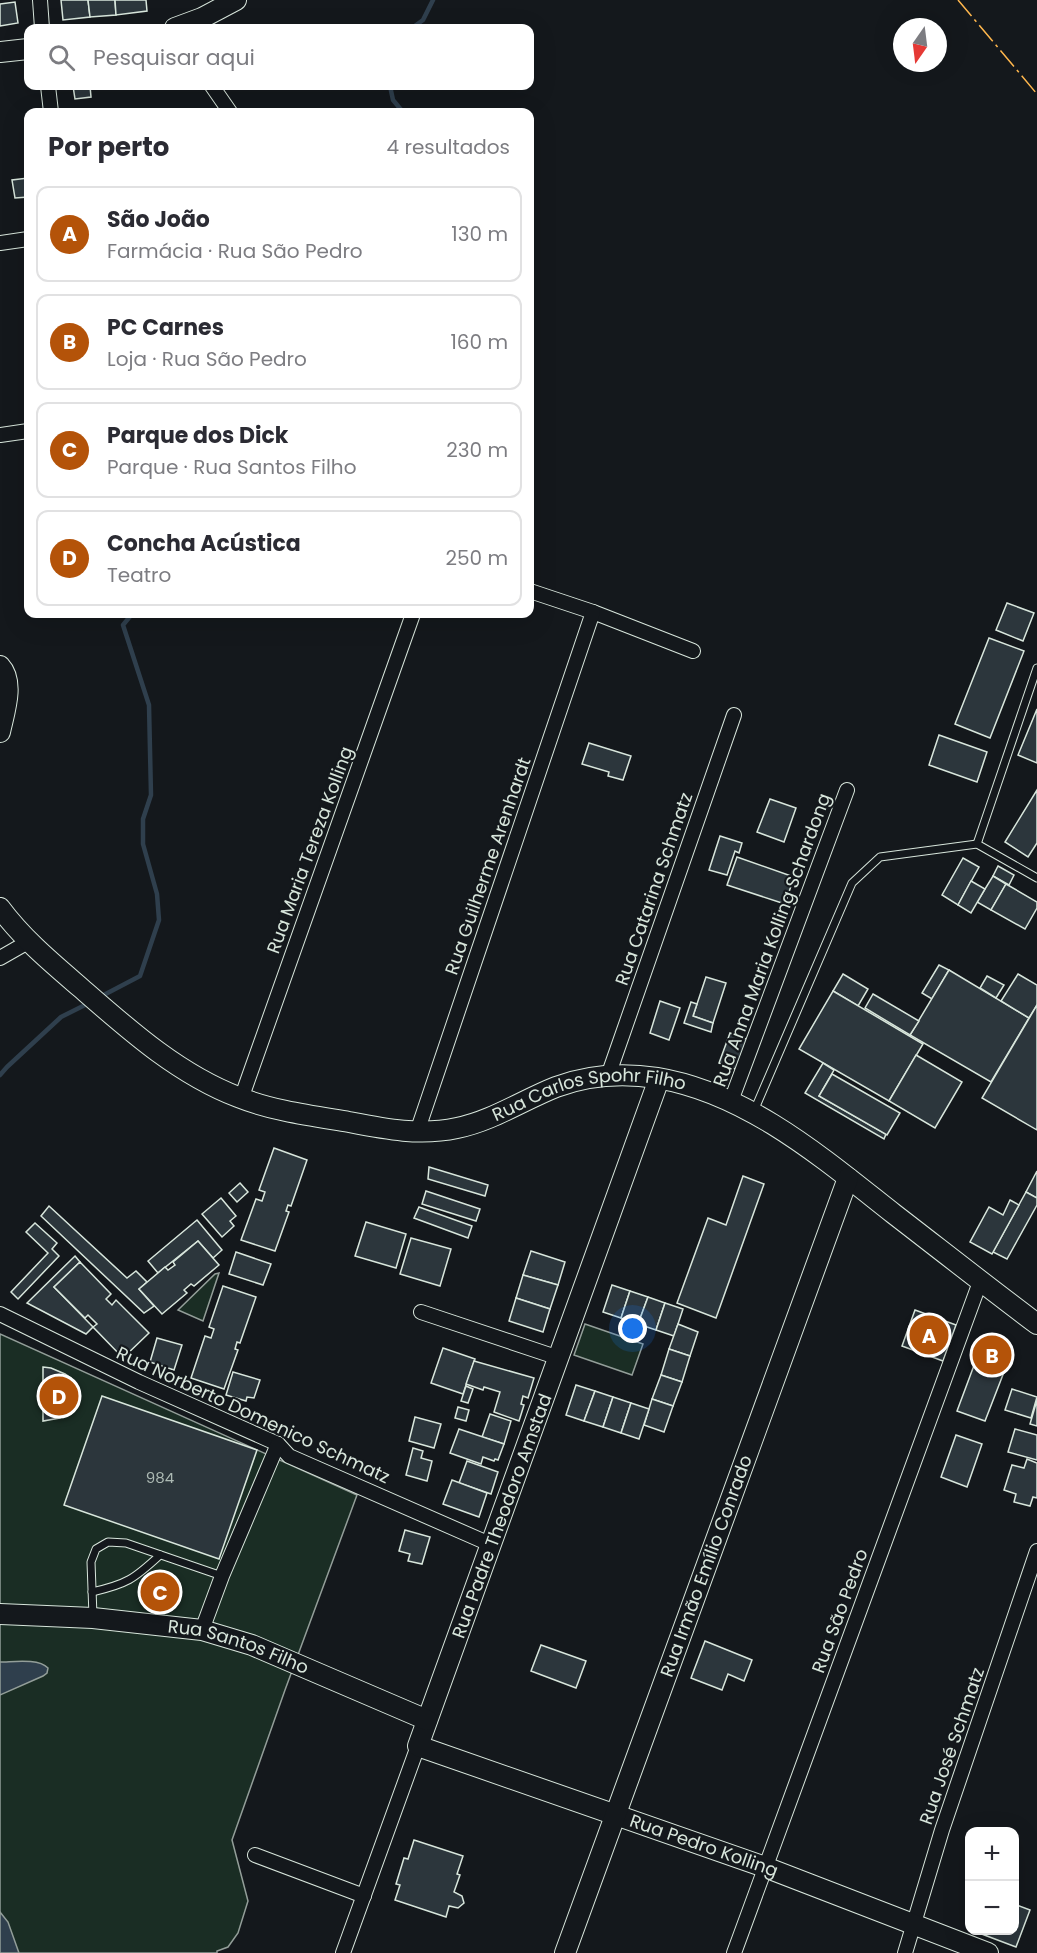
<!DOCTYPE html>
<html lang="pt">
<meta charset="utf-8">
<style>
body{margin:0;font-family:Poppins,sans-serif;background:#f7f7f7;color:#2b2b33}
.controls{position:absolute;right:18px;bottom:18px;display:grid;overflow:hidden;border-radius:12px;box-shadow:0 6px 24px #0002}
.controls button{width:54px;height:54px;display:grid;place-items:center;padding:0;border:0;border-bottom:2px solid #e1e1e2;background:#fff;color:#2b2b33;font:30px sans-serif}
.compass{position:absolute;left:893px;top:18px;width:54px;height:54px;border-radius:50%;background:#fff;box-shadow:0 6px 24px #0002;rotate:194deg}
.you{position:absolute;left:633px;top:1329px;width:21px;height:21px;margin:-15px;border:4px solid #fff;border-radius:50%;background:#1a73e8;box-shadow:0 0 0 9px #1a73e833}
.badge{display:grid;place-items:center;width:39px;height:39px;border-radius:50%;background:#b45309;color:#fff;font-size:20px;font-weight:700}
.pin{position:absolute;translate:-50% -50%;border:3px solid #fff;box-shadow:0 2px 6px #0006}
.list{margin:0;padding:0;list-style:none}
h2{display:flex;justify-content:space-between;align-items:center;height:78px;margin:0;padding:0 24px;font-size:26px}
h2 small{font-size:20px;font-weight:400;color:#7c7c81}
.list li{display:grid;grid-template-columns:39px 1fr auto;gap:18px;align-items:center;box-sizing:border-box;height:96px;margin:0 12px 12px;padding:0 12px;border:2px solid #e1e1e2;border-radius:12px}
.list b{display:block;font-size:22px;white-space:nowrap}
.list p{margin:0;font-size:20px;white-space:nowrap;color:#7c7c81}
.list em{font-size:20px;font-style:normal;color:#7c7c81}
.icon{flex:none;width:33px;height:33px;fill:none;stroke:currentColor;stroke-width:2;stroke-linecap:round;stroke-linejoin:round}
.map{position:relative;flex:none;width:1037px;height:1953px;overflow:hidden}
.search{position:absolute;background:#fff;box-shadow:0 6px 24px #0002;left:24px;top:24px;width:510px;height:66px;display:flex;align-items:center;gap:15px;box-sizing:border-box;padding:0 21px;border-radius:12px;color:#7c7c81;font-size:22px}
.panel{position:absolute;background:#fff;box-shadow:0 6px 24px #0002;left:24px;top:108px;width:510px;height:510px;border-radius:12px}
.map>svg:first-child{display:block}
.green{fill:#1a2d24;stroke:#939e99;stroke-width:1.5}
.water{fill:#2f3f4d;stroke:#939e99;stroke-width:1.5}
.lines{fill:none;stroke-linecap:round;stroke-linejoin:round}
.stream{stroke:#2f3f4d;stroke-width:4.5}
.building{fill:#2c363c;stroke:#d8e6dc;stroke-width:1.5}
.lane-casing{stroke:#d8e6dc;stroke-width:9}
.street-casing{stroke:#d8e6dc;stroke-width:16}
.secondary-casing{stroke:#d8e6dc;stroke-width:22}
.lane{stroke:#14181c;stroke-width:7}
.street{stroke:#14181c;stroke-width:14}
.secondary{stroke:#14181c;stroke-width:20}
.power{stroke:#ffb74d;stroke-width:1.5;stroke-dasharray:21 4.5 3 4.5;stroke-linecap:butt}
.labels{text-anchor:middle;stroke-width:4.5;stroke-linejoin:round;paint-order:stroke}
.number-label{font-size:15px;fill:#adbab4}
.street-label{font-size:18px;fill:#d8e6dc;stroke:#14181c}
</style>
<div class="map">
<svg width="1037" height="1953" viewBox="0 0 1037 1953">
<rect width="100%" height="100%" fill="#14181c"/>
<g class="green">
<polygon points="219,1273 203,1321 178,1310 215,1274"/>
<polygon points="585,1324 643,1344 632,1375 574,1355"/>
<polygon points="0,1334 357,1495 285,1690 232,1840 248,1901 238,1933 228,1947 217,1951 217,1953 0,1953"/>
</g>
<g class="water">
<path d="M 0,1662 C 13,1662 38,1658 48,1668 L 47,1673 L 43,1676 L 0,1695 Z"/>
<polygon points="0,1912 8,1922 19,1953 0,1953"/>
</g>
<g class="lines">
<g class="stream">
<polyline points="412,28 423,20 433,0"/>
<polyline points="390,86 393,100 403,112"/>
<polyline points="98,998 140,976 159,920 157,894 143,844 143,819 151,795 149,705 123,625 132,614"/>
<polyline points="0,1075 7,1067 61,1017 91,1002"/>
</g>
</g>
<g class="building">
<polygon points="61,0 88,0 90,17 63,20"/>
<polygon points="88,0 115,0 116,15 90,17"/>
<polygon points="115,0 146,0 147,11 116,15"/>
<polygon points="15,2 18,23 0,26 0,4"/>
<polygon points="73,86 90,86 91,97 75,99"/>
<polygon points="28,178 28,197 15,198 12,180"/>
<polygon points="1007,603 1034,613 1023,641 996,630"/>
<polygon points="989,638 1024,651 990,738 955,724"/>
<polygon points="1037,709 1037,763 1018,755"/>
<polygon points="939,735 987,752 977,782 929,765"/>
<polygon points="589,743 631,756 623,780 608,776 609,772 582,764"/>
<polygon points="1037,790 1037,843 1028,857 1005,842"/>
<polygon points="770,799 796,808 784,842 757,832"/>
<polygon points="720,836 742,843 739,853 735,851 727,875 709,870"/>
<polygon points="737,857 794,877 785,904 727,885"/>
<polygon points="963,858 979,867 958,905 942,895"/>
<polygon points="998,866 1014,875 1009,885 993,876"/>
<polygon points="993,876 1006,884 991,910 977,902"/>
<polygon points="971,881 985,889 971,913 958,905"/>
<polygon points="1006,884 1037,902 1037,908 1025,929 991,910"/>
<polygon points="939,965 949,970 932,999 922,993"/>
<polygon points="949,970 1029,1018 991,1082 910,1035"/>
<polygon points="843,974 868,989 858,1006 833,991"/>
<polygon points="1018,974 1037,985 1037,1005 1029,1018 1001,1001"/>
<polygon points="987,976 1004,985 996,998 980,988"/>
<polygon points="706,977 726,983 713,1023 693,1016"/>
<polygon points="833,991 923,1044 889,1101 799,1049"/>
<polygon points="873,994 919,1021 910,1035 865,1008"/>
<polygon points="660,1001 680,1008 669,1040 650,1033"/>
<polygon points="691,1002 697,1004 693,1016 713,1023 711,1032 684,1023"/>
<polygon points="1037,1005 1037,1130 982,1098"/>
<polygon points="730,1033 749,1040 738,1070 719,1063"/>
<polygon points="916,1055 962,1082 935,1128 889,1101"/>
<polygon points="823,1063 834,1070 819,1096 886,1134 884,1139 805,1093"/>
<polygon points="832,1074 900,1113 887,1135 819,1096"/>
<polygon points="274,1148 307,1160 291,1206 288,1205 286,1211 289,1212 275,1251 241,1240 256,1199 262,1201 265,1192 259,1190"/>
<polygon points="429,1167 488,1185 485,1196 428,1179"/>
<polygon points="1037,1171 1037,1198 1026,1192"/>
<polygon points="743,1176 764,1184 716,1318 677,1303 708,1218 726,1225"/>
<polygon points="240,1183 248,1192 237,1202 229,1193"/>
<polygon points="426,1191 480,1209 476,1221 422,1204"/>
<polygon points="1026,1192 1037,1198 1037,1205 1007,1259 993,1252"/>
<polygon points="221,1198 236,1216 230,1221 234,1226 222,1237 202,1214"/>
<polygon points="1010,1200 1019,1205 992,1254 970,1242 989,1207 1003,1215"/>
<polygon points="49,1206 127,1278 136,1271 147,1282 139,1289 154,1306 144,1313 41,1216"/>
<polygon points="419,1207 472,1226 468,1238 414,1218"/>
<polygon points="197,1220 222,1250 213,1258 198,1241 158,1273 148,1261"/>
<polygon points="366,1222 406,1234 396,1268 355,1256"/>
<polygon points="35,1223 57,1243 52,1249 59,1256 18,1299 11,1292 48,1253 26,1232"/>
<polygon points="411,1238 451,1249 440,1286 400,1274"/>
<polygon points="198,1241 219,1265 194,1286 191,1284 184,1290 187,1293 162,1314 139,1289 165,1267 168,1270 175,1265 173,1262"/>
<polygon points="531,1251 565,1262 558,1285 523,1275"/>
<polygon points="236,1252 271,1264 263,1285 229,1274"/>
<polygon points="75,1256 80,1262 54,1287 93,1327 86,1334 27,1303"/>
<polygon points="80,1262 111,1294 106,1299 112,1305 116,1300 149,1333 123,1358 93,1327 97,1324 88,1315 85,1318 54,1287"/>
<polygon points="523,1275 558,1285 550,1309 516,1298"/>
<polygon points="612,1285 630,1291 621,1318 603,1312"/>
<polygon points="223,1286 256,1297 240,1343 237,1342 235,1349 238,1350 224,1389 191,1378 205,1336 211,1338 214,1329 209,1327"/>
<polygon points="630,1291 648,1297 638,1324 621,1318"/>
<polygon points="648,1297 665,1303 656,1330 638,1324"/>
<polygon points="516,1298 550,1309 543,1332 509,1321"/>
<polygon points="665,1303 683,1309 674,1336 656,1330"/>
<polygon points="915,1310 956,1325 943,1361 902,1346"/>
<polygon points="678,1324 698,1332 690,1356 669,1349"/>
<polygon points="157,1338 182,1345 174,1370 150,1362"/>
<polygon points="982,1344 1011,1354 985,1421 957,1411"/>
<polygon points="443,1348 475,1359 463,1394 431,1383"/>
<polygon points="669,1349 690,1356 682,1382 661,1375"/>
<polygon points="474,1361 534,1378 528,1398 523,1396 521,1404 524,1405 519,1421 494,1412 500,1392 484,1387 483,1390 466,1384"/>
<polygon points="43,1367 51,1368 65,1374 71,1378 75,1390 70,1411 60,1418 43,1421"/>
<polygon points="233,1372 260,1380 254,1398 247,1397 246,1401 226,1395"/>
<polygon points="661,1375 682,1382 673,1406 652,1399"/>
<polygon points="576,1385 595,1391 584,1421 566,1415"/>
<polygon points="466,1386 473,1389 468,1403 461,1401"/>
<polygon points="1012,1389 1037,1397 1031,1418 1005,1410"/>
<polygon points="595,1391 613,1397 603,1427 584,1421"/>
<polygon points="102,1396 257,1450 219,1559 64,1505"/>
<polygon points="613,1397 631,1403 621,1433 603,1427"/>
<polygon points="652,1399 673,1406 664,1432 644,1425"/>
<polygon points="1037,1400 1037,1426 1030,1424"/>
<polygon points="631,1403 649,1409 639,1439 621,1433"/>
<polygon points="458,1407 469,1410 466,1421 455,1418"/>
<polygon points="490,1414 511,1421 504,1444 482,1437"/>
<polygon points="415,1417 441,1424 434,1448 409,1441"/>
<polygon points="459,1429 504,1444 498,1460 495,1459 494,1461 483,1457 481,1464 450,1453"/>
<polygon points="1015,1429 1037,1435 1037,1460 1008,1452"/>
<polygon points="956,1435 982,1444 967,1487 941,1477"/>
<polygon points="413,1448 423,1451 421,1458 432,1461 427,1481 406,1475"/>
<polygon points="1027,1459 1037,1463 1037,1498 1033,1497 1030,1506 1014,1502 1016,1494 1004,1490 1012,1465 1024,1468"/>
<polygon points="467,1461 498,1472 491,1494 459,1483"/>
<polygon points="452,1480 487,1493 479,1517 443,1504"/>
<polygon points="405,1530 430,1537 422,1564 408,1561 410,1554 399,1551"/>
<polygon points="705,1641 752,1660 744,1681 728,1674 722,1690 691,1678"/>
<polygon points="541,1645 586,1661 576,1688 531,1671"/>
<polygon points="414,1840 463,1856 457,1874 460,1875 454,1892 462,1896 464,1903 458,1908 449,1906 446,1917 395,1900 400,1885 396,1884 404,1858 408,1859"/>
<polygon points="1014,1904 1030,1910 1016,1947 979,1933 980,1930 1014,1930"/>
</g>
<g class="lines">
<defs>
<g id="lane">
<polyline points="977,844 1037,668"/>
<polyline points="754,1111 852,883 880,857 977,844 1037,878"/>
<path d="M 92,1592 C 127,1584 134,1579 160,1555"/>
<polyline points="93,1616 91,1562 96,1549 108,1542 126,1543 222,1576"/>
</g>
<g id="street">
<polyline points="40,0 42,28"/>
<polyline points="48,86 51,112"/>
<polyline points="212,86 230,112"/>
<polyline points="0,243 28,239"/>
<polyline points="0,435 28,431"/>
<polyline points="530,591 593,612 693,651"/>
<polyline points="0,958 28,942"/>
<polyline points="608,1076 734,715"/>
<polyline points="241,1099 413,614"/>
<polyline points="731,1101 847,790"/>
<polyline points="417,1132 593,612"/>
<polyline points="421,1312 559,1358"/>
<polyline points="0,1314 139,1382 278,1444 289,1456 492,1545"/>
<polyline points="202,1630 222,1576 278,1444"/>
<polyline points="255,1855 364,1896"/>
<polyline points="343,1953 418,1746"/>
<polyline points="734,1953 980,1282"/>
<polyline points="905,1953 942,1830 1037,1551"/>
</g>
<g id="secondary">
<polyline points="175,28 202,18 236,0"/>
<polyline points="0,52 28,49"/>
<path d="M 0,666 C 15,682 4,713 0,732"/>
<path id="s1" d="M 0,908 C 23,939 52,963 81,988 C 129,1030 178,1074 238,1097 C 273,1111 313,1116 349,1122 C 385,1129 420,1136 457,1128 C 492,1121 523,1100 556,1087 C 588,1075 624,1073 657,1078 C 748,1093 824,1159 894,1214 C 942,1251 989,1288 1037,1324"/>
<path id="s2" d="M 659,1079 L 418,1746 L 765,1867 L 988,1953"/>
<path id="s3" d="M 0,1614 L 93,1618 L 202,1630 L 252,1645 L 427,1720"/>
<path id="s4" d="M 565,1953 L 848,1178"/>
</g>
</defs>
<use href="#lane" class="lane-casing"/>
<use href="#street" class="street-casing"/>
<use href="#secondary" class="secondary-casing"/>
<use href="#lane" class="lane"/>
<use href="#street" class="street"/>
<use href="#secondary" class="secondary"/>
<polyline class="power" points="958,0 1037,94"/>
</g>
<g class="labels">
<g class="number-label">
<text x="160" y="1483">984</text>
</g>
<g class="street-label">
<text transform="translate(310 850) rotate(-70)" y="6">Rua Maria Tereza Kolling</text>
<text transform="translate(488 866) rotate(-71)" y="6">Rua Guilherme Arenhardt</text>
<text transform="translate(654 889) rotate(-71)" y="6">Rua Catarina Schmatz</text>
<text transform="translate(772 940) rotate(-70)" y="6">Rua Anna Maria Kolling Schardong</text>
<text dy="6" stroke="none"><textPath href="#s1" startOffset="668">Rua Carlos Spohr Filho</textPath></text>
<text transform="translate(253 1415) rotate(25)" y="6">Rua Norberto Domenico Schmatz</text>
<text transform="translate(502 1516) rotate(-70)" y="6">Rua Padre Theodoro Amstad</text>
<text dy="6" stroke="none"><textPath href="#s4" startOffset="412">Rua Irmão Emílio Conrado</textPath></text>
<text transform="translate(840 1611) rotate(-70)" y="6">Rua São Pedro</text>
<text dy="6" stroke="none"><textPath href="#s3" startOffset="242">Rua Santos Filho</textPath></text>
<text transform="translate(952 1746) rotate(-71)" y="6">Rua José Schmatz</text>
<text dy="6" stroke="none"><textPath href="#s2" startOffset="1012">Rua Pedro Kolling</textPath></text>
</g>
</g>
</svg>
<div class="controls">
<button>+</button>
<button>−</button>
</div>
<svg class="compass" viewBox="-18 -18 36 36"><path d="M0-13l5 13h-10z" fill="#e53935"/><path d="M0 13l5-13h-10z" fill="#7c7c81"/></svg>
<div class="you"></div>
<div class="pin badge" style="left:929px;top:1335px">A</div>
<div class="pin badge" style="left:992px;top:1355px">B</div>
<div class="pin badge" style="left:160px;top:1592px">C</div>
<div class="pin badge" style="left:59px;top:1396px">D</div>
<div class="search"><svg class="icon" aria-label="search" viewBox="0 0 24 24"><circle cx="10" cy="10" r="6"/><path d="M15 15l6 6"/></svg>Pesquisar aqui</div>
<section class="panel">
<h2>Por perto<small>4 resultados</small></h2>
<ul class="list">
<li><span class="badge">A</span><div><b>São João</b><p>Farmácia · Rua São Pedro</p></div><em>130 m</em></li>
<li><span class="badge">B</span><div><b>PC Carnes</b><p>Loja · Rua São Pedro</p></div><em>160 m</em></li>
<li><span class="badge">C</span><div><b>Parque dos Dick</b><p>Parque · Rua Santos Filho</p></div><em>230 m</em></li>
<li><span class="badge">D</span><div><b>Concha Acústica</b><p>Teatro</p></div><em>250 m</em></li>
</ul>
</section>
</div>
